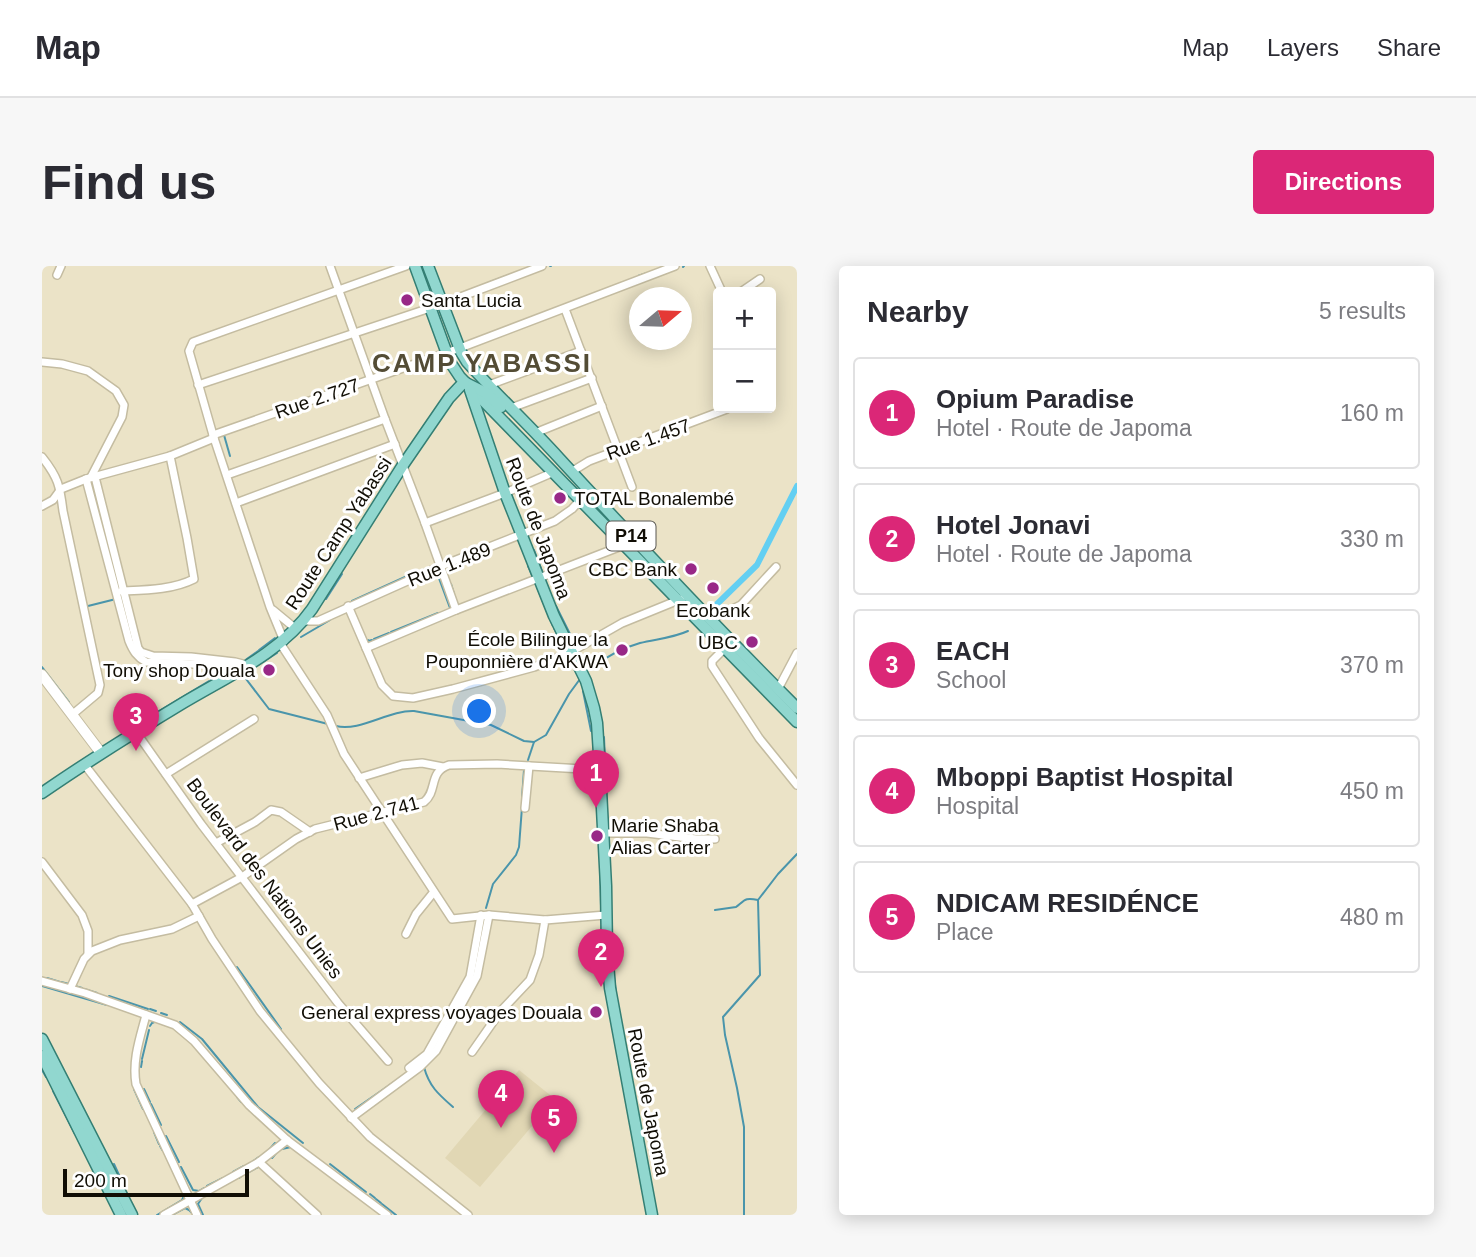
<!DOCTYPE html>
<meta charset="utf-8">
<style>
body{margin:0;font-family:Helvetica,sans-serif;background:#f7f7f7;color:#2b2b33}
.controls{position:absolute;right:21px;top:21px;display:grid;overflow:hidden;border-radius:7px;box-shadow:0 4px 18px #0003}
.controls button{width:63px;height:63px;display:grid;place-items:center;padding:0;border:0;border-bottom:2px solid #e1e1e2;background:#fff;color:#2b2b33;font:35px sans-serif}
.compass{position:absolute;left:587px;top:21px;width:63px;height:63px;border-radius:50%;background:#fff;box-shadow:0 4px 18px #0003;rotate:71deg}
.scale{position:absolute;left:21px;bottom:18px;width:186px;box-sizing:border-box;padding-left:7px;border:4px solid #110e05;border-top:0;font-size:19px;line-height:24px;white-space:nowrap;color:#110e05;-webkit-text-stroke:5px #fff;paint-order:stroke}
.you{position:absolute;left:438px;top:446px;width:24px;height:24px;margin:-18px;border:5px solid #fff;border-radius:50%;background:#1a73e8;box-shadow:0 0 0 10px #1a73e833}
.badge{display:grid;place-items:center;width:46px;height:46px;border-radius:50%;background:#db2777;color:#fff;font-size:23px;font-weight:700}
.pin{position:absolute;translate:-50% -58px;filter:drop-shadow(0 2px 4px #0008)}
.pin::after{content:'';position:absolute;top:37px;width:24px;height:21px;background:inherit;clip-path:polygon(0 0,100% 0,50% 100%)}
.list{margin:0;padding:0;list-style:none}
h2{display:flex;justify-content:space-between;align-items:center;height:91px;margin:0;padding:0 28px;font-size:30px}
h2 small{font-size:23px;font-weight:400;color:#7c7c81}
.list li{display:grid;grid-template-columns:46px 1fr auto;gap:21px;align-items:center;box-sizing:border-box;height:112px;margin:0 14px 14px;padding:0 14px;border:2px solid #e1e1e2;border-radius:7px}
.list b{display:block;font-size:26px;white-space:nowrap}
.list p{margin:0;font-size:23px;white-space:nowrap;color:#7c7c81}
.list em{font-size:23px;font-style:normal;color:#7c7c81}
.map{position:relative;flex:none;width:755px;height:949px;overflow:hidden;border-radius:7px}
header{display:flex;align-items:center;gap:42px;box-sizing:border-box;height:98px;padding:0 35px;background:#fff;border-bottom:2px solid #e1e1e2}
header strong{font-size:33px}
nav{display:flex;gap:38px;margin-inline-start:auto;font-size:24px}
.intro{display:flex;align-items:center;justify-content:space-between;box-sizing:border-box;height:168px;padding:0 42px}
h1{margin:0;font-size:49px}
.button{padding:18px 32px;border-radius:7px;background:#db2777;color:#fff;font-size:24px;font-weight:700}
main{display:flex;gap:42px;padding:0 42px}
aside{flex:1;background:#fff;border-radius:7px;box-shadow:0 4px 18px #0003}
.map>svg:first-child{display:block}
.built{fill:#e1d7b4}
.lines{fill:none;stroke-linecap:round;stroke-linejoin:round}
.stream{stroke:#4a95ab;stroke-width:2}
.canal{stroke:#63cff2;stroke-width:6}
.street-casing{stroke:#c4bca1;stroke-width:10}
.secondary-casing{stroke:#c4bca1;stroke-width:12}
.primary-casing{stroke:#347f74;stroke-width:13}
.street{stroke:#fff;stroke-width:7}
.secondary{stroke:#fff;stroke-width:10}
.primary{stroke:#91d7cf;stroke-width:10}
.poi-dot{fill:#982887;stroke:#fff;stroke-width:2.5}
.labels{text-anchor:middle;stroke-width:6;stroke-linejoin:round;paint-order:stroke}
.shield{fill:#fff;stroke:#585650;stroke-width:2}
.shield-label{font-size:18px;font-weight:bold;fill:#110e05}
.poi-label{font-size:19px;fill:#110e05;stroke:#fff;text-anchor:end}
.street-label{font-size:19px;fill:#110e05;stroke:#fff}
.district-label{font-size:26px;font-weight:bold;letter-spacing:2px;fill:#534c35;stroke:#fff}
</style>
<header>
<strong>Map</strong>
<nav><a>Map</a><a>Layers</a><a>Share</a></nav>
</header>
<div class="intro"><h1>Find us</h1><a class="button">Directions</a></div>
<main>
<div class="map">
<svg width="755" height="949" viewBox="0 0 755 949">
<rect width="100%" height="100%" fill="#ebe3c7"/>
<polygon class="built" points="477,804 513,833 438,921 403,892"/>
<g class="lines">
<g class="stream">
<polyline points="508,0 509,0"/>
<polyline points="641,1 642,0"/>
<polyline points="596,10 605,7"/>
<polyline points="448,16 467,9"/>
<polyline points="182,169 188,190"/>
<polyline points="50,214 82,341"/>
<polyline points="492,284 500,305"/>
<polyline points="486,300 490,309"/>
<polyline points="395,307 408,342"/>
<polyline points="409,318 412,328"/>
<polyline points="495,321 511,360"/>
<polyline points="284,333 300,308"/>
<polyline points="310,335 374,306"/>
<polyline points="46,340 74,333"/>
<polyline points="514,340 529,370"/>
<polyline points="512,362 517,372"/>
<polyline points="349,366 396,347"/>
<polyline points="259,371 288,354"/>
<polyline points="332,373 347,367"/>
<polyline points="326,374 326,375 330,374"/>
<polyline points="217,384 233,372"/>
<polyline points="202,395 216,385"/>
<polyline points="221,396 235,387"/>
<polyline points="0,401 27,436"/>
<path d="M 549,402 C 564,391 580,382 598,377 C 614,373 631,372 646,365"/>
<polyline points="201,409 227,443 286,458"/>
<polyline points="169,414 182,406"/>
<polyline points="541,425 549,465"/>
<polyline points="92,460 167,415"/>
<path d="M 294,460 C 318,466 347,444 372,445 L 449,459 L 482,475 L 492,476 L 504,469 L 527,428 L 538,413"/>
<polyline points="562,471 564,518"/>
<polyline points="486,494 492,476"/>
<polyline points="480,532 482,504"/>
<polyline points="558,602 559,640"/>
<polyline points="444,642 451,618 474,589 477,581 480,541"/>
<path d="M 673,644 L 694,641 C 703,634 703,631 716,634"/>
<polyline points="440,669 441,657"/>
<polyline points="195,701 239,763"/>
<polyline points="572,711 574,726"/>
<polyline points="5,712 18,716"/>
<polyline points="19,716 27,718"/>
<polyline points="0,720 65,739"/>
<polyline points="33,720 40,722"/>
<polyline points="42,723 55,727"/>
<polyline points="67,730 106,743"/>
<polyline points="108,743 114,745"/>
<polyline points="119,747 125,749"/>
<polyline points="138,756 160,773 216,841 261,877"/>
<polyline points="108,760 110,757 115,755"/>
<polyline points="100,793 107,764"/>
<polyline points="99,801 100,795"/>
<path d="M 382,801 C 387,820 396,828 411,841"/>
<polyline points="0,804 4,811"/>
<polyline points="92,823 101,843"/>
<polyline points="102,823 108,836"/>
<polyline points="11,825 33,868"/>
<polyline points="195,831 199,836"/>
<polyline points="109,838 119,859"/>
<polyline points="313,843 352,816"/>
<polyline points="207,844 225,860"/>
<polyline points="112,866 117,878"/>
<polyline points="124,870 137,896"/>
<polyline points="118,880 121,885"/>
<polyline points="240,883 249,881"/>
<polyline points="227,884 233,877"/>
<polyline points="230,892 235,886"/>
<polyline points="210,896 217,891"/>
<polyline points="72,898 77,909"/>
<polyline points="288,898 324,926"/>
<polyline points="139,901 151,924 157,925 162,922"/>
<polyline points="191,906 202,900"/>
<polyline points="203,908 218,900"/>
<polyline points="197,912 201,909"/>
<polyline points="165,920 181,912"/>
<polyline points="328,928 333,932"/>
<polyline points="160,932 156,938 161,949"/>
<polyline points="334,933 339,937"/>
<polyline points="340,938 354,949"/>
<polyline points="115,949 140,934 142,930"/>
<polyline points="130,949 143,942 147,944 150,947"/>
<polyline points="702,949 702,861 695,822 683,769 681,751 718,709 716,634 736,608 755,588"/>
</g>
<polyline class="canal" points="673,340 715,299 755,220"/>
<defs>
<g id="street">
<polyline points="288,0 343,153 383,257 414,344"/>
<polyline points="668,0 680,26"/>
<polyline points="15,9 19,0"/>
<polyline points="699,26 718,13"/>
<polyline points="400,38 500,0"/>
<polyline points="523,43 590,221"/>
<polyline points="0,96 20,98 46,105 74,125 82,139 80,151 49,211"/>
<polyline points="156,119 388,42"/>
<polyline points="447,119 539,85"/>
<polyline points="469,142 550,112"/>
<polyline points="493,167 560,140"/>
<polyline points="171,169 418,82 633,0"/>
<path d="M 0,191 C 16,211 18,220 21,245 L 58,419 L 56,427 L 31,448"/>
<polyline points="529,206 547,195 685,143"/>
<polyline points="185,209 343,153"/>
<polyline points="53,211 96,382 99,386 111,390 149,391 193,396 205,399"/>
<path d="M 44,213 L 87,375 C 91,385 95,391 104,396 L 174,399 L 184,402 L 190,408"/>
<polyline points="194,237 353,178"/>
<polyline points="0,240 11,234 19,223 44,213 128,190 172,172"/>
<polyline points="383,257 463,227 512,206"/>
<path d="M 80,325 C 104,324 130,324 152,313 L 145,272 L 128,190"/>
<polyline points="306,340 340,419 351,430 371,432 411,423 492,401 529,386 580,357 639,333"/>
<polyline points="231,344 254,363"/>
<polyline points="668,354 699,339 734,301"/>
<polyline points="261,355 276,355 399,300 513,255 530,243 546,226"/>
<polyline points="242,375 228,341 171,169 147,85 151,76 364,0"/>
<polyline points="238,377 285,449 302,488 410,653 447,649 503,654"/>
<polyline points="324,382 414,344 582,279"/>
<polyline points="683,382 670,395 670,400 717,472 755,519"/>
<polyline points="736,423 755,387"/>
<polyline points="94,466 159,558 296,737 346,795"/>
<polyline points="42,498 150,638 170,673 218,745 277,817 328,871 426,949"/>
<polyline points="124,508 212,453"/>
<polyline points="317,512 360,499 380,497 401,501"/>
<polyline points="483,542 487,500"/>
<polyline points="561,567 605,567 654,573 673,573"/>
<polyline points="174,577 213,556 229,544 239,546 268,566"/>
<polyline points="0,596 40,649 46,665 46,688"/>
<path d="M 150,638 L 200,611 L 254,573 L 273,563 L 382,536 C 396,525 386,506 407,499 L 455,498 L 558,504"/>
<polyline points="364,668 374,648 391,627"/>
<polyline points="0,715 43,727 133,759 152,775 207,839 245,874 345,949"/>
<polyline points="28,723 42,693 50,685 78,674 130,663 157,650"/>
<path d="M 104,749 C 98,772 90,794 94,818 L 155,949"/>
<polyline points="430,786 458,746 488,714 497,689 503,654 564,649"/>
<polyline points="367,802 385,788 428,711 439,649"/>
<polyline points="309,852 378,801 394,785 435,710 447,649"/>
<polyline points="217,896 275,949"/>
<polyline points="122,949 217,896 245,874"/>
</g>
<polyline id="secondary" points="0,409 59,487"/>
<g id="primary">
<polyline points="373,0 408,96 418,111 755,456"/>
<path d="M 386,0 L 419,86 L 425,96 C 455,129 487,159 517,192 C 595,277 674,361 755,442"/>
<polyline points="424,117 444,127 459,141"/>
<polyline points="428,124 463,227 512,350 544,415 552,442 555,457 558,504 564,620 565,684 568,722 610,949"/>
<path d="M 0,527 C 46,495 93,466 141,437 C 186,410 239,387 270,343 L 361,199 L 407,132 L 422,116"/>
<polyline points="0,773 90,949"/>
<polyline points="0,790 79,949"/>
</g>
</defs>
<use href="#street" class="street-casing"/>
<use href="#secondary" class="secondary-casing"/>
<use href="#primary" class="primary-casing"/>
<use href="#street" class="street"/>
<use href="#secondary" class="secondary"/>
<use href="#primary" class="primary"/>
</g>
<g class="poi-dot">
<circle cx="365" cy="34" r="7"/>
<circle cx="518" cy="232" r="7"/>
<circle cx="649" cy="303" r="7"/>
<circle cx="671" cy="322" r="7"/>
<circle cx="710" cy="376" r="7"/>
<circle cx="580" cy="384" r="7"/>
<circle cx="227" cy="404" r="7"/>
<circle cx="555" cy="570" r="7"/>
<circle cx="554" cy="746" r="7"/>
</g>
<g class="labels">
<rect class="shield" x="564.5" y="255.5" width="49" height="29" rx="5"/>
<g class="shield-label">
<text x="589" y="276">P14</text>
</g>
<g class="poi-label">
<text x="379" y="41" text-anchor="start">Santa Lucia</text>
<text x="532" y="239" text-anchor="start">TOTAL Bonalembé</text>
<text x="635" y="310">CBC Bank</text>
<text x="671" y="351" text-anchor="middle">Ecobank</text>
<text x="566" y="380">École Bilingue la<tspan x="566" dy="22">Pouponnière d'AKWA</tspan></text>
<text x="696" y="383">UBC</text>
<text x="213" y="411">Tony shop Douala</text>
<text x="569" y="566" text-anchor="start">Marie Shaba<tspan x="569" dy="22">Alias Carter</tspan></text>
<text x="540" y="753">General express voyages Douala</text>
</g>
<g class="street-label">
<text transform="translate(275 132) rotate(-19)" y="7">Rue 2.727</text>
<text transform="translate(606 173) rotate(-20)" y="7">Rue 1.457</text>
<text transform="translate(497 262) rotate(69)" y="7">Route de Japoma</text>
<text transform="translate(296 267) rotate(-57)" y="7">Route Camp Yabassi</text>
<text transform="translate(407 298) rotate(-22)" y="7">Rue 1.489</text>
<text transform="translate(334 547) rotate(-15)" y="7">Rue 2.741</text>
<text transform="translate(223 612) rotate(53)" y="7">Boulevard des Nations Unies</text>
<text transform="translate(607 836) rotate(79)" y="7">Route de Japoma</text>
</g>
<g class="district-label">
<text x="440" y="106">CAMP YABASSI</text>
</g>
</g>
</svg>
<div class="controls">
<button>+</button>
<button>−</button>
</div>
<svg class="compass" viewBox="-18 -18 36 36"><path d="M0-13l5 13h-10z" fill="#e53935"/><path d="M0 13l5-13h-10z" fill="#7c7c81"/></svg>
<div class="scale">200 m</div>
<div class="you"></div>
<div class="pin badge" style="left:554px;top:542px">1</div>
<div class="pin badge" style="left:559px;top:721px">2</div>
<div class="pin badge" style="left:94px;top:485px">3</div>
<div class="pin badge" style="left:459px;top:862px">4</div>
<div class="pin badge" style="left:512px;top:887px">5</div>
</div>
<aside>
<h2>Nearby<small>5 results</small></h2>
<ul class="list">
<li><span class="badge">1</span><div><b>Opium Paradise</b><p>Hotel · Route de Japoma</p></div><em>160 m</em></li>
<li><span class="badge">2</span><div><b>Hotel Jonavi</b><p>Hotel · Route de Japoma</p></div><em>330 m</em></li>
<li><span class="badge">3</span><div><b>EACH</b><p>School</p></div><em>370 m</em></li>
<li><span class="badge">4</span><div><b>Mboppi Baptist Hospital</b><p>Hospital</p></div><em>450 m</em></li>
<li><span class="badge">5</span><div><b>NDICAM RESIDÉNCE</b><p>Place</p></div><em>480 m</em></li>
</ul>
</aside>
</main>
